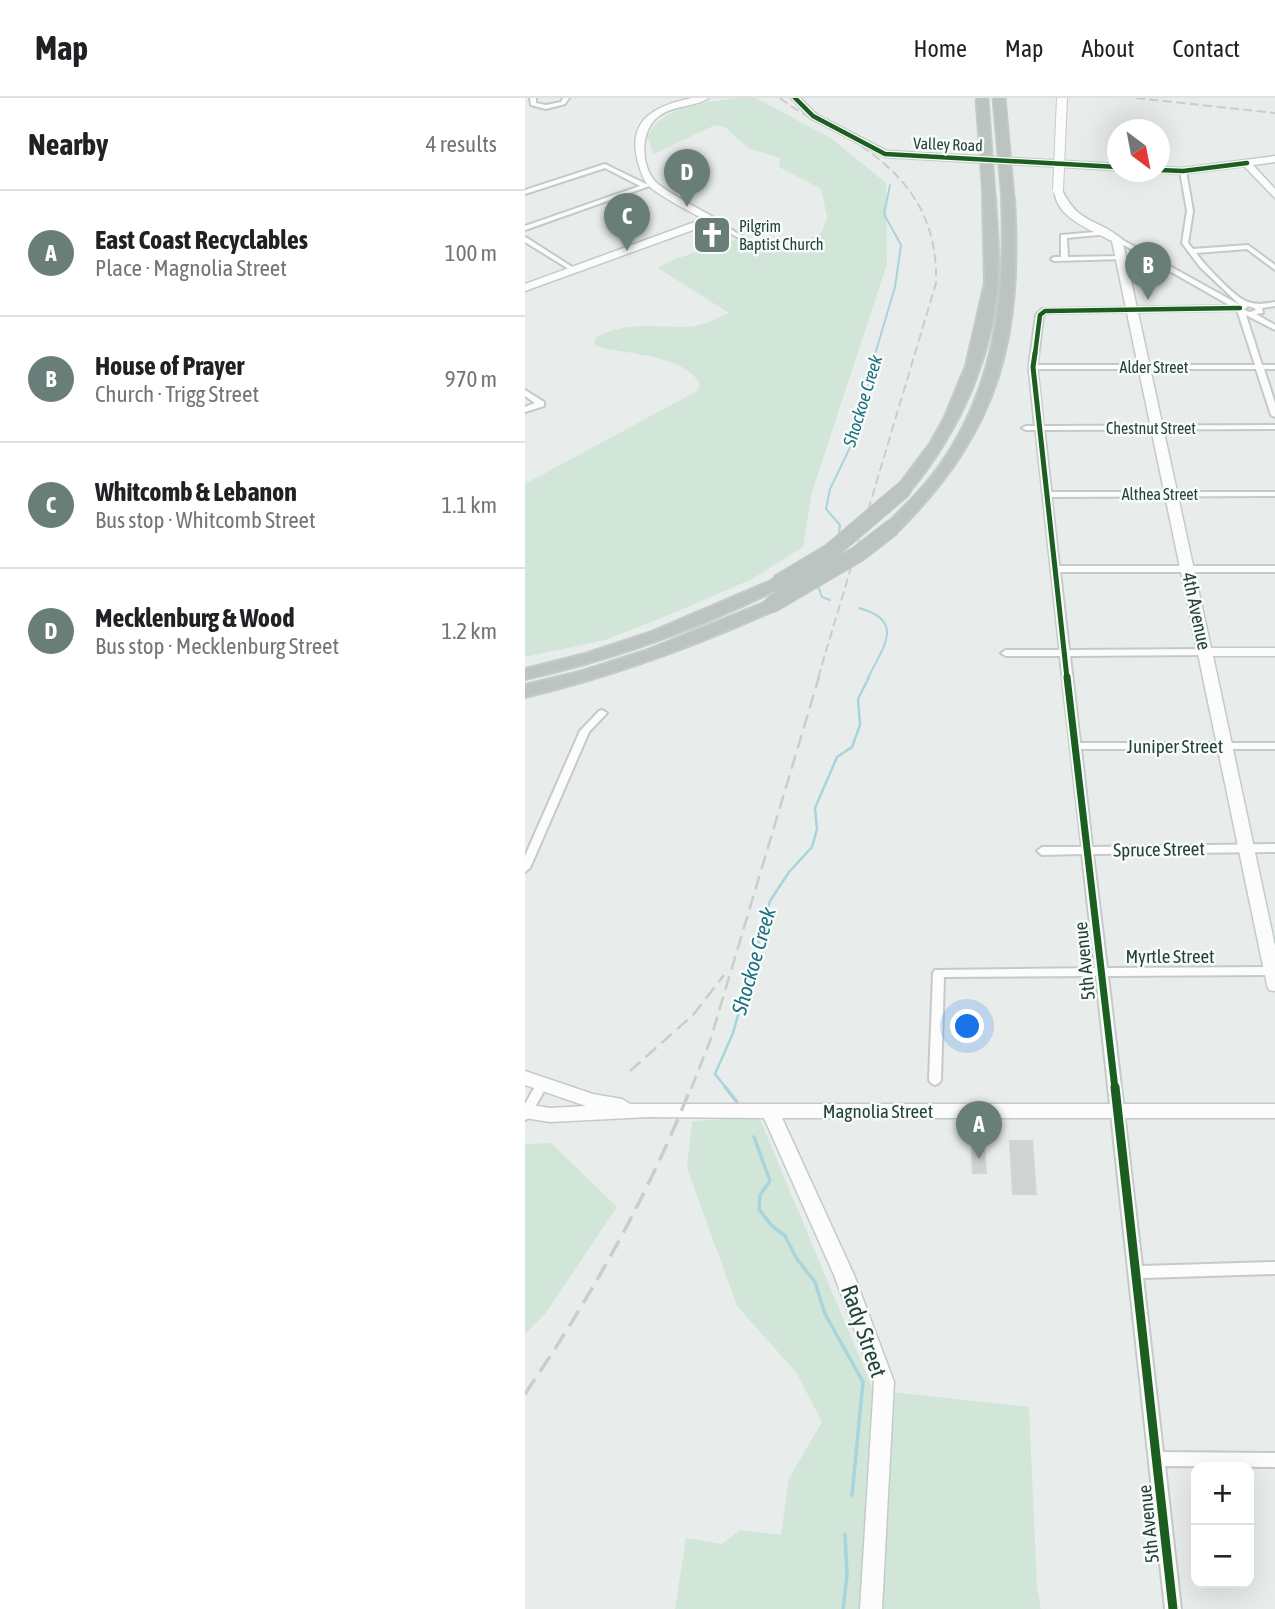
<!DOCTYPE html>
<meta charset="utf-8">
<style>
body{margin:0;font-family:"Asap Condensed",sans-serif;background:#f6f6f6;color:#202124}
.controls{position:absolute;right:21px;bottom:21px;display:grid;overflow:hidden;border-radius:14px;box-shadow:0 7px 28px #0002}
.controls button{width:63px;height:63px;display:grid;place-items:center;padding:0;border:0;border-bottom:2px solid #e0e0e0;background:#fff;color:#202124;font:35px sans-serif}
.compass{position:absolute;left:582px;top:21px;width:63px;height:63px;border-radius:50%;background:#fff;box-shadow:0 7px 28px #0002;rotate:148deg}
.you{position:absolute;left:443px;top:929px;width:24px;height:24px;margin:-18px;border:5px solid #fff;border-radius:50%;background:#1a73e8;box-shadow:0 0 0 10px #1a73e833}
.badge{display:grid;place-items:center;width:46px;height:46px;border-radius:50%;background:#697e78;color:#fff;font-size:23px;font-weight:700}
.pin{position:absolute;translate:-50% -58px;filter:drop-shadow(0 2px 4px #0008)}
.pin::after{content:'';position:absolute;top:37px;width:24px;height:21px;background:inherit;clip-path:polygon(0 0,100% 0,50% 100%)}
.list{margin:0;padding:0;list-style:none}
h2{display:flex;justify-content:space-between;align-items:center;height:91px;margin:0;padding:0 28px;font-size:30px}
h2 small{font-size:23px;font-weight:400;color:#757577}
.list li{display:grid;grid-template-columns:46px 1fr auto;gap:21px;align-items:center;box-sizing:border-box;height:126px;padding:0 28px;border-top:2px solid #e0e0e0}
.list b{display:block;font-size:26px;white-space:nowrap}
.list p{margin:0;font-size:23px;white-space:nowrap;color:#757577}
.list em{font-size:23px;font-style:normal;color:#757577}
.map{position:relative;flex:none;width:750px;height:1511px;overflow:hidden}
header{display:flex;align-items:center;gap:42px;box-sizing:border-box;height:98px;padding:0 35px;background:#fff;border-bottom:2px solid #e0e0e0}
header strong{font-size:33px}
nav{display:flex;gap:38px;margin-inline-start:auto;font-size:24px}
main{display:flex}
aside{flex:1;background:#fff}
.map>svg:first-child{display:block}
.green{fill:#d1e6d8}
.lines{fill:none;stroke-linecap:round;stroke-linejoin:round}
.stream-far2{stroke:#a9d4db;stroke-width:2}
.stream-far1{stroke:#a9d4db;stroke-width:2.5}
.stream{stroke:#a9d4db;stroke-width:3.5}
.building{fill:#cfd4d2;stroke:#d1d6d4;stroke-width:2}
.street-casing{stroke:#c5cac8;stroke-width:4}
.secondary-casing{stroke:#c3cbc8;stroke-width:3}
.highway-casing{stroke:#c3ccc9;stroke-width:4}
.street{fill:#fcfcfc;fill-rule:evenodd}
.secondary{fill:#fcfcfc;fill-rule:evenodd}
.highway{fill:#bcc4c2;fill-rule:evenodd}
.rail-far2{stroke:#c9cdcc;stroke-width:2;stroke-dasharray:9 4.5;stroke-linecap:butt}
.rail-far1{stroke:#c9cdcc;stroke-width:2.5;stroke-dasharray:14 7;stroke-linecap:butt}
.rail{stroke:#c9cdcc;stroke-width:3.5;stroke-dasharray:18 9;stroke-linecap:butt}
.secondary-bridge-casing{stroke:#c3cbc8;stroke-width:12;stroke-linecap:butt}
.highway-bridge-far1-casing{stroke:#c3ccc9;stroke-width:15;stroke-linecap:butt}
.highway-bridge-casing{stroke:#c3ccc9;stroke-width:18;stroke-linecap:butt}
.secondary-bridge{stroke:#fcfcfc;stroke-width:10}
.highway-bridge-far1{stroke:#bcc4c2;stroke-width:12}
.highway-bridge{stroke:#bcc4c2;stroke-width:16}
.cycleway-far3-casing{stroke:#f7fbf9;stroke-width:7}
.cycleway-far2-casing{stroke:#f7fbf9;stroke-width:9}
.cycleway-far1-casing{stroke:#f7fbf9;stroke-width:11}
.cycleway-casing{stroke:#f7fbf9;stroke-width:13}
.cycleway-far3{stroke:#1b5e20;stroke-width:4.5}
.cycleway-far2{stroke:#1b5e20;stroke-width:5}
.cycleway-far1{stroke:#1b5e20;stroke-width:7}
.cycleway{stroke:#1b5e20;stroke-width:9}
.labels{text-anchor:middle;stroke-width:5;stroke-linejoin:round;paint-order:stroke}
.far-street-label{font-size:16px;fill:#24423a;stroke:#f7fbf9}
.far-poi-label{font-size:16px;fill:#24423a;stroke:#f7fbf9;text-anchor:start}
.far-water-label{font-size:18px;font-style:italic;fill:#1c6f80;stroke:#f7fbf9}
.street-label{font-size:19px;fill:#24423a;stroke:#f7fbf9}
.water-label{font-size:21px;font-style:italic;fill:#1c6f80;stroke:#f7fbf9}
.near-street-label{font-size:23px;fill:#24423a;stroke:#f7fbf9}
</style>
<header>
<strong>Map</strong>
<nav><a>Home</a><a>Map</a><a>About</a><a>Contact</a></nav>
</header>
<main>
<aside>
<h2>Nearby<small>4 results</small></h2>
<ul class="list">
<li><span class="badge">A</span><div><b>East Coast Recyclables</b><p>Place · Magnolia Street</p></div><em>100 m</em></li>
<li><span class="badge">B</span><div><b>House of Prayer</b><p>Church · Trigg Street</p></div><em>970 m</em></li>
<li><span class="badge">C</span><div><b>Whitcomb &amp; Lebanon</b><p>Bus stop · Whitcomb Street</p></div><em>1.1 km</em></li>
<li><span class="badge">D</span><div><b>Mecklenburg &amp; Wood</b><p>Bus stop · Mecklenburg Street</p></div><em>1.2 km</em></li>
</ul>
</aside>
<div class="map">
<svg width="750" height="1511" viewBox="0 0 750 1511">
<rect width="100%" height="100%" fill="#e8edeb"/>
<g class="green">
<path d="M 211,0 L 231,0 L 307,41 L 361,85 L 362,166 L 287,394 L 278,449 L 227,481 L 149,515 L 80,542 L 0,559 L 0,386 L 172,293 L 175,286 C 160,258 106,256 77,250 L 69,246 L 70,240 C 99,223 129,229 162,229 C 175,229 192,220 204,215 L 133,170 L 147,162 L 221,138 C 254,157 265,151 297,134 L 302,119 L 296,91 L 254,69 L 255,60 L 223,50 L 200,29 L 190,27 L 129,56 L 122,39 C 138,7 179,5 211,0 Z"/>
<polygon points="234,1019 348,1292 504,1309 512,1489 516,1511 150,1511 161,1440 197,1446 215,1432 256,1437 264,1380 297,1324 271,1274 212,1208 162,1070 167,1023"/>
<polygon points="26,1045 92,1109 20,1216 0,1236 0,1046"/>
</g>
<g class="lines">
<g class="stream-far2">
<polyline points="314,436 315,427 301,411 305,391 333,333 351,253 370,189 376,147 359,116 365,87"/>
<polyline points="293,488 297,499 305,502"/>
<path d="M 334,510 C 381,523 358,549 343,580"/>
</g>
<polyline class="stream-far1" points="202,991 190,976 208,935 245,803 264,774 287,749 292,731 290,710 312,659 327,649 335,627 333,601 344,579"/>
<g class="stream">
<polyline points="200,989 212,1004"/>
<polyline points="229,1039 245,1083 235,1097 234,1111 246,1127 260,1138 272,1161 290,1184 300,1216 338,1284 327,1397"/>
<polyline points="318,1511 322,1477 320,1436"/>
</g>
</g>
<g class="building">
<polygon points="485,1043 507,1043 511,1096 488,1096"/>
<polygon points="447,1047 459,1047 461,1075 448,1075"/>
</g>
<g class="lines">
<defs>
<g id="street">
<polygon points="5,0 11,0 11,5 21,7 36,4 38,0 44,0 40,6 21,11 6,7"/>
<polygon points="80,66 121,86 127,84 130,86 0,132 0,128 115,88 80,70 0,96 0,92"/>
<path d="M 658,71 L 661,73 L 668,113 L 663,145 L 668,151 L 723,147 L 750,167 L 750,172 L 722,151 L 671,155 C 679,166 711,201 723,204 C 732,207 740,206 750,204 L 750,208 L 737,210 L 738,215 L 731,216 L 750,227 L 750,232 L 721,217 L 737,267 L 750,267 L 750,271 L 739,271 L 750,305 L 750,319 L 746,317 L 731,271 L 512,271 L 518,328 L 750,327 L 750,331 L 519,332 L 526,394 L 750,394 L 750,398 L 526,399 L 534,468 L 750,468 L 750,474 L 535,474 L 544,552 L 681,551 L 686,554 L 681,557 L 545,558 L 555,645 L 750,645 L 750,651 L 556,651 L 567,749 L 750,746 L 750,754 L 568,756 L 582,870 L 750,869 L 750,877 L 583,878 L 617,1168 L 750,1164 L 750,1176 L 618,1180 L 638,1354 L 750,1355 L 750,1369 L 640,1368 L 656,1511 L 640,1511 L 571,878 L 419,879 L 416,982 L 414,985 L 410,987 L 406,985 L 404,982 L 408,875 L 410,872 L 570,870 L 557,756 L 517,757 L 512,753 L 517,749 L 557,749 L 535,558 L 481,558 L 476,555 L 481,552 L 535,552 L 511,332 L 501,332 L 497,330 L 501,328 L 510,328 L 504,269 L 511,217 L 517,211 L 706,208 L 590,142 L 590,140 L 594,140 L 715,207 L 675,169 L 657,145 L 662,113 L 655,73 ZM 723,208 L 729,210 L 731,212 L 725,214 L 719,212 ZM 712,212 L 730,267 L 512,267 L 518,218 L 522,215 Z"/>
<polygon points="184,121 188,121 217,138 212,139 184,123"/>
<polygon points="581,133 583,134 583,136 542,140 543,159 597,158 600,160 599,161 529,163 526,161 529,159 536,159 536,137"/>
<polygon points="0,139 2,140 52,172 47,173 0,144"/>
<polygon points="0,292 19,304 19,308 0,314 0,309 10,305 0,298"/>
<polygon points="77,612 82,615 64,634 5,770 0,774 0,758 55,633 74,613"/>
<polygon points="17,981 21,983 23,986 4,1020 0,1022 0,1006 13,983"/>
</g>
<g id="secondary">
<path d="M 167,0 L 184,0 C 170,9 149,7 134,18 C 114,32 115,71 133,86 C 150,99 171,109 190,120 L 190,124 L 0,193 L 0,186 L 178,121 C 166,114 129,95 122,86 C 117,79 114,68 112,60 C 103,20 133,7 167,0 Z"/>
<polygon points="266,0 275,0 291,16 362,53 592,66 592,72 360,59 285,20"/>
<polygon points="750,58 750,64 728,67 750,91 750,100 719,68 658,76 630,74 634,74 634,69 658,70"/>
<path d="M 530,90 L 536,90 C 553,127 570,119 597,141 L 686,550 L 750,550 L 750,558 L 688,558 L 750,848 L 750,893 L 744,892 L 742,887 L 587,143 C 566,132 527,118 530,90 Z"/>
<polygon points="0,973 68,996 97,1001 105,1006 750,1006 750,1020 257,1020 329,1177 369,1284 357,1511 335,1511 349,1284 309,1177 239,1020 124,1019 25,1024 0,1020 0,1006 25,1010 61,1008 0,987"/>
</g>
<g id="highway">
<path d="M 464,95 L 470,99 C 471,124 474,149 473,174 C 470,255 435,332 384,394 L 374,394 L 371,391 L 405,346 L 419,321 L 441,268 L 460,185 L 458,99 Z"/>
<path d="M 483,96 L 489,100 C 497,242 475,330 374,432 L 362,432 L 360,429 L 362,426 C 381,407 401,388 416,366 C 471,288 481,193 477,100 Z"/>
<path d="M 253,480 L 261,485 L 259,488 C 175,530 91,561 0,581 L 0,571 L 60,556 L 124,535 Z"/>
<path d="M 246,502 L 252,503 L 254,507 L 252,511 C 170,548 88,578 0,599 L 0,587 L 58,573 L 120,553 Z"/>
</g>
</defs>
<use href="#street" class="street-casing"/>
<use href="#secondary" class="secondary-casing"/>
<use href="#highway" class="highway-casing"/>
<use href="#street" class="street"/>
<use href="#secondary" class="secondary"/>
<use href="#highway" class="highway"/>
<g class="rail-far2">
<path d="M 255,0 C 276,17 302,27 325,41 C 381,75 413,118 411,185 L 293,580"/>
<polyline points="611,0 750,15"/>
</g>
<g class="rail-far1">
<polyline points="105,973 168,917 199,877"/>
<polyline points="166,991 185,943 294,579"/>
</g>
<path class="rail" d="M 0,1296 C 66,1199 123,1098 166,989"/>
<defs>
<polyline id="secondary-bridge" points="533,92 537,0"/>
<g id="highway-bridge-far1">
<polyline points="457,0 464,99"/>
<polyline points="474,0 483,100"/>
</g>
<g id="highway-bridge">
<polyline points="253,485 305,454 379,391"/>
<polyline points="246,507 333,456 368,429"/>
</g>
</defs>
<use href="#secondary-bridge" class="secondary-bridge-casing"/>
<use href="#highway-bridge-far1" class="highway-bridge-far1-casing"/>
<use href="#highway-bridge" class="highway-bridge-casing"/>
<use href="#secondary-bridge" class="secondary-bridge"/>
<use href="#highway-bridge-far1" class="highway-bridge-far1"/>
<use href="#highway-bridge" class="highway-bridge"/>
<defs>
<g id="cycleway-far3">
<polyline points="270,0 288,18 360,56 592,69"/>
<polyline points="634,72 658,73 722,65"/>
<polyline points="510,256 515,217 520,213 715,210"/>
</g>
<polyline id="cycleway-far2" points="510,255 508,269 542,580"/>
<polyline id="cycleway-far1" points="542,579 590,991"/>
<polyline id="cycleway" points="590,989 648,1511"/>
</defs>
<use href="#cycleway-far3" class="cycleway-far3-casing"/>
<use href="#cycleway-far2" class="cycleway-far2-casing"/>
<use href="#cycleway-far1" class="cycleway-far1-casing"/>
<use href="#cycleway" class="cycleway-casing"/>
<use href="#cycleway-far3" class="cycleway-far3"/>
<use href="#cycleway-far2" class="cycleway-far2"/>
<use href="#cycleway-far1" class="cycleway-far1"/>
<use href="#cycleway" class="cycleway"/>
</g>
<defs>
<symbol id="church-square" viewBox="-11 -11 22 22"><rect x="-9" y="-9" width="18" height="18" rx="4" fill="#697e78" stroke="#f7fbf9"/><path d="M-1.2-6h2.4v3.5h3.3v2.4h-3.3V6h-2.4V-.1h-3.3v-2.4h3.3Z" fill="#fff"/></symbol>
</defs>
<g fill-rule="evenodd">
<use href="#church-square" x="165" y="115" width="44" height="44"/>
</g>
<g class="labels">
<g class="far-street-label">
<text transform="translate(423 46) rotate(2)" y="6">Valley Road</text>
<text x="629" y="275">Alder Street</text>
<text x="626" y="336">Chestnut Street</text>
<text x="635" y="402">Althea Street</text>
</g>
<g class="far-poi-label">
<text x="214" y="134">Pilgrim<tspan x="214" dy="18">Baptist Church</tspan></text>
</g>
<g class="far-water-label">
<text transform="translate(338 303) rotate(-73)" y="6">Shockoe Creek</text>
</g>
<g class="street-label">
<text transform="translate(672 513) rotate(78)" y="7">4th Avenue</text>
<text x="650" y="655">Juniper Street</text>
<text transform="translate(634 751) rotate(-1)" y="7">Spruce Street</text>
<text x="645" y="865">Myrtle Street</text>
<text transform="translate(559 863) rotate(-96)" y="7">5th Avenue</text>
<text x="353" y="1020">Magnolia Street</text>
<text transform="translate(623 1426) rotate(-96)" y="7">5th Avenue</text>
</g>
<g class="water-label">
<text transform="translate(229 863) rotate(-74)" y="7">Shockoe Creek</text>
</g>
<g class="near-street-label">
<text transform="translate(339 1233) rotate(71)" y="8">Rady Street</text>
</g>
</g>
</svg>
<div class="controls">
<button>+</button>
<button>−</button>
</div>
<svg class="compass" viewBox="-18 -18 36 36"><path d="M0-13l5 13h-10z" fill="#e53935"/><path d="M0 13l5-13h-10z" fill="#757577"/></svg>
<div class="you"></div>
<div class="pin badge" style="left:454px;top:1061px">A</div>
<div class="pin badge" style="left:623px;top:202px">B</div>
<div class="pin badge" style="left:102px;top:153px">C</div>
<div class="pin badge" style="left:162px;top:109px">D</div>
</div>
</main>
